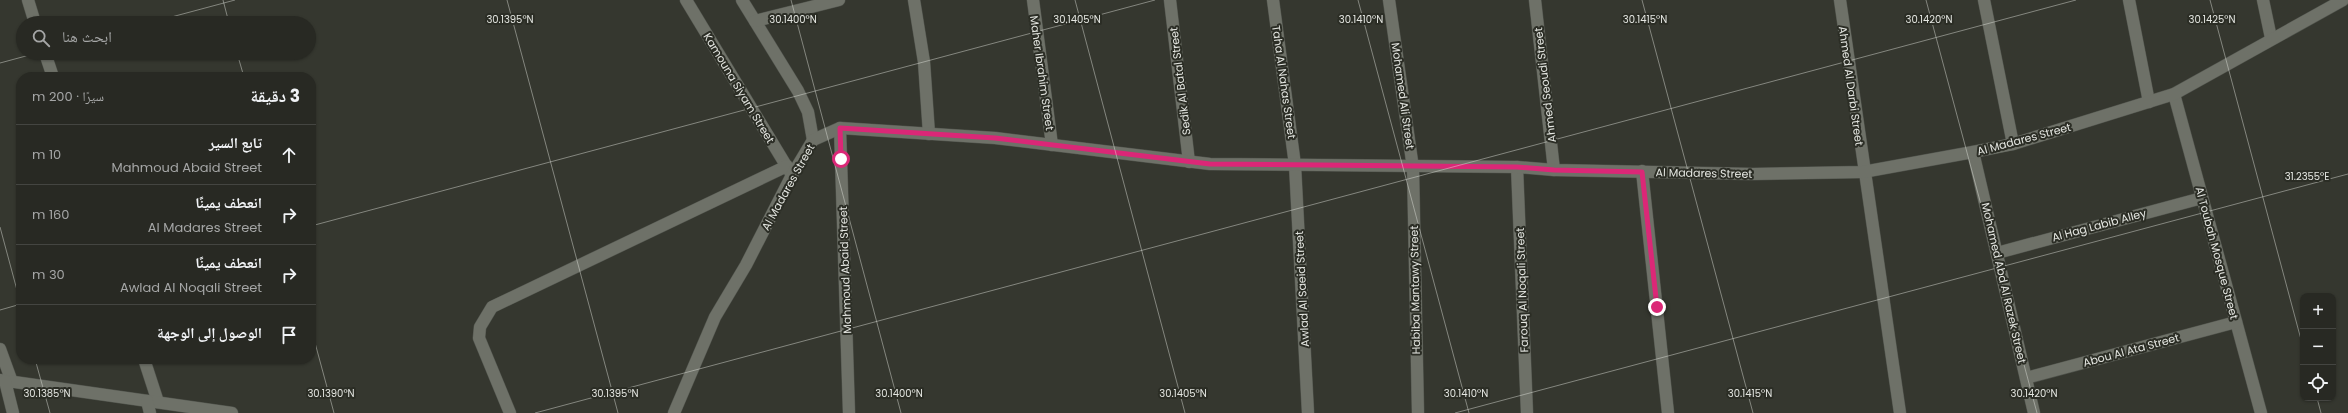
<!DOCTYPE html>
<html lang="ar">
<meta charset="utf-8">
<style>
body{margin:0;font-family:Poppins,"Noto Naskh Arabic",sans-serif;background:#343530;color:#f1f3f6;direction:rtl}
.controls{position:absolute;right:12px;bottom:12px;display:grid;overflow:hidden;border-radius:8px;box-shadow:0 1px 3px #0004}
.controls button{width:36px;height:36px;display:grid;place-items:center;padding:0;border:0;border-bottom:1px solid #444541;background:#282923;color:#f1f3f6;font:20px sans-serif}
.stop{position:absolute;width:12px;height:12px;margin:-9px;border:3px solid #db2777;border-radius:50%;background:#fff}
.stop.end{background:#db2777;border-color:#fff;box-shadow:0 1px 4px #0008}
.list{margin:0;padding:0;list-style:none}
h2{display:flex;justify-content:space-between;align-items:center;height:52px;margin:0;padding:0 16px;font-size:17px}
h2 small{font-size:13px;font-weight:400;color:#a5a6a6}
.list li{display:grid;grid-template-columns:26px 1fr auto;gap:12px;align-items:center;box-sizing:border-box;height:60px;padding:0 16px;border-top:1px solid #444541}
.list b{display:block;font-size:15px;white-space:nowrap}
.list p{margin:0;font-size:13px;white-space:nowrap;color:#a5a6a6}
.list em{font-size:13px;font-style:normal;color:#a5a6a6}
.icon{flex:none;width:22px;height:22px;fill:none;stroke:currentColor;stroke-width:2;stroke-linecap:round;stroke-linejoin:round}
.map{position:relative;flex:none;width:2348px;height:413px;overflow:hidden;direction:ltr}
.search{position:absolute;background:#282923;box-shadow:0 1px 3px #0004;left:16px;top:16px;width:300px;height:44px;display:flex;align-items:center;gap:10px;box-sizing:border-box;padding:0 14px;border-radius:22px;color:#a5a6a6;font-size:15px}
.panel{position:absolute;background:#282923;box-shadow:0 1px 3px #0004;left:16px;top:72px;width:300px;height:292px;border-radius:16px;direction:rtl}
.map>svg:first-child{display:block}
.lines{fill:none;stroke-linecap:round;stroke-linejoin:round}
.minor-casing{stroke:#50534c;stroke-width:13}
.minor{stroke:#6e7168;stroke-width:12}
.route{stroke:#db2777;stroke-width:5}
.ticks{fill:none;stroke:#e4e6e1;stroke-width:1;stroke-opacity:0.45}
.labels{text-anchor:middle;stroke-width:4;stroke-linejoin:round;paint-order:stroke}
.street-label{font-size:11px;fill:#e4e6e1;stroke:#2b2d25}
.ticks-label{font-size:10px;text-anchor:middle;fill:#e4e6e1;stroke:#2b2d25;stroke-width:4;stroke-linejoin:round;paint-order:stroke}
</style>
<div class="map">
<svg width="2348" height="413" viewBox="0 0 2348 413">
<rect width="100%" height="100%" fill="#35372f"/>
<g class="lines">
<defs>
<g id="minor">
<polyline points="28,0 35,23"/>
<polyline points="686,0 790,172"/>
<polyline points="742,0 798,91 808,112 813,140"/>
<polyline points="914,0 924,62 929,134"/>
<polyline points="1033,0 1052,145"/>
<polyline points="1170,0 1189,162"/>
<polyline points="1273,0 1295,165 1308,413"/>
<polyline points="1389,0 1413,168 1418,413"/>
<polyline points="1535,0 1554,170"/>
<polyline points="1840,0 1900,413"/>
<polyline points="1984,0 2013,144"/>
<polyline points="2129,0 2149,102"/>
<polyline points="2263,0 2271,38"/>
<polyline points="755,21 839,0"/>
<polyline points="45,53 53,77"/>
<polyline points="2174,94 2261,413"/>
<polyline points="840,128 849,413"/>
<polyline points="1973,152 2034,413"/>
<polyline points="1517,167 1527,413"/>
<polyline points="1642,171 1668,413"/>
<polyline points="1997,253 2202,198"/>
<polyline points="0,349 12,382"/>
<polyline points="144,359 158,402"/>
<polyline points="2026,378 2236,322"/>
<polyline points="0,380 232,413"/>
<polyline points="5,381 13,413"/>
<polyline points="147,401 150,413"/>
<polyline points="510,413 479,338 480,327 492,307 787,166"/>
<polyline points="674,413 715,317 746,265 792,175 813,140 840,128 995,138 1210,164 1517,167 1554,170 1753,174 1863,172 1973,152 2013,144 2174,94 2343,0"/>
</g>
</defs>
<use href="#minor" class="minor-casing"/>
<use href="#minor" class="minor"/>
</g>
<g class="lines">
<polyline class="route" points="841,159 840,128 995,138 1210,164 1517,167 1554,170 1642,172 1657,307"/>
</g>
<path class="ticks" d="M 223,0 L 229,23M 507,0 L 618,413M 791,0 L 901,413M 1075,0 L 1185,413M 1358,0 L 1469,413M 1642,0 L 1753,413M 1926,0 L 2037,413M 2210,0 L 2303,347M 149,23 L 235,0M 237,53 L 244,77M 0,63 L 37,53M 311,226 L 1155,0M 0,227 L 21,305M 0,310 L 21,304M 311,328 L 334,413M 35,359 L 50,413M 2317,398 L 2321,413M 535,413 L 2076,0M 1455,413 L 2348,174"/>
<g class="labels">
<g class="street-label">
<text transform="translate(1042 73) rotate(82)" y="4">Maher Ibrahim Street</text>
<text transform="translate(1180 81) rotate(-97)" y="4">Sedik Al Batal Street</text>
<text transform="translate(1284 82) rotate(82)" y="4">Taha Al Nahas Street</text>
<text transform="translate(1545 85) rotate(-97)" y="4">Ahmed Seoudi Street</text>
<text transform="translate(1851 86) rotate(82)" y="4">Ahmed Al Darbi Street</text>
<text transform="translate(739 88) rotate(59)" y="4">Kamouna Siyam Street</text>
<text transform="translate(1403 96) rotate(82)" y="4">Mohamed Ali Street</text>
<text transform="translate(2024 139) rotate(-15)" y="4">Al Madares Street</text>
<text transform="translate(1704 173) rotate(1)" y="4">Al Madares Street</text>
<text transform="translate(788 187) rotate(-61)" y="4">Al Madares Street</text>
<text transform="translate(2099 225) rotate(-15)" y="4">Al Hag Labib Alley</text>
<text transform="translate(2217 253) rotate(75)" y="4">Al Toubah Mosque Street</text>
<text transform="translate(845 270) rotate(-92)" y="4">Mahmoud Abaid Street</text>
<text transform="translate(2004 283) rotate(77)" y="4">Mohamed Abd Al Razek Street</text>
<text transform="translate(1302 289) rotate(-93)" y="4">Awlad Al Saeid Street</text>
<text transform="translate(1415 290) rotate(-91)" y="4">Habiba Mantawy Street</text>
<text transform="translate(1522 290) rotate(-92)" y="4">Farouq Al Noqali Street</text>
<text transform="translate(2131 350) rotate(-15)" y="4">Abou Al Ata Street</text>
</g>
</g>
<g class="ticks-label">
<text x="510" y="23">30.1395°N</text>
<text x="793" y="23">30.1400°N</text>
<text x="1077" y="23">30.1405°N</text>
<text x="1361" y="23">30.1410°N</text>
<text x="1645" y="23">30.1415°N</text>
<text x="1929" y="23">30.1420°N</text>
<text x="2212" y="23">30.1425°N</text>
<text x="2307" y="180">31.2355°E</text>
<text x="47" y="397">30.1385°N</text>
<text x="331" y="397">30.1390°N</text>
<text x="615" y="397">30.1395°N</text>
<text x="899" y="397">30.1400°N</text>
<text x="1183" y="397">30.1405°N</text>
<text x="1466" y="397">30.1410°N</text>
<text x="1750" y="397">30.1415°N</text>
<text x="2034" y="397">30.1420°N</text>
</g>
</svg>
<div class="controls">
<button>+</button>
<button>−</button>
<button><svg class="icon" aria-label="locate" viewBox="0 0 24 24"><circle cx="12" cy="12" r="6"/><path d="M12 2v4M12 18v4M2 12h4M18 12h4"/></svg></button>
</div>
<div class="stop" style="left:841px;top:159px"></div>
<div class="stop end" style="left:1657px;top:307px"></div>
<div class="search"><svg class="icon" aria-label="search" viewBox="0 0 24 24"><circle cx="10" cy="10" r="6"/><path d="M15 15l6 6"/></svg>ابحث هنا</div>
<section class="panel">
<h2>3 دقيقة<small>سيرًا · 200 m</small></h2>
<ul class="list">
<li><svg class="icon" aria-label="ahead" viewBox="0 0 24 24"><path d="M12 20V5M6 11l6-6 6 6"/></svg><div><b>تابع السير</b><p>Mahmoud Abaid Street</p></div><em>10 m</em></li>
<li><svg class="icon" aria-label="right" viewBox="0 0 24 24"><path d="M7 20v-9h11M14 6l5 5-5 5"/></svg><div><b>انعطف يمينًا</b><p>Al Madares Street</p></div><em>160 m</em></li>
<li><svg class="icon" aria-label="right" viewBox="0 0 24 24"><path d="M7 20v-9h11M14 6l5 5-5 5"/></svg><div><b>انعطف يمينًا</b><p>Awlad Al Noqali Street</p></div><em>30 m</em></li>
<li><svg class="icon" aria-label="arrive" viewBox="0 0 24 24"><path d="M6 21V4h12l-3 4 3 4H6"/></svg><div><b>الوصول إلى الوجهة</b></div></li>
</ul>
</section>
</div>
